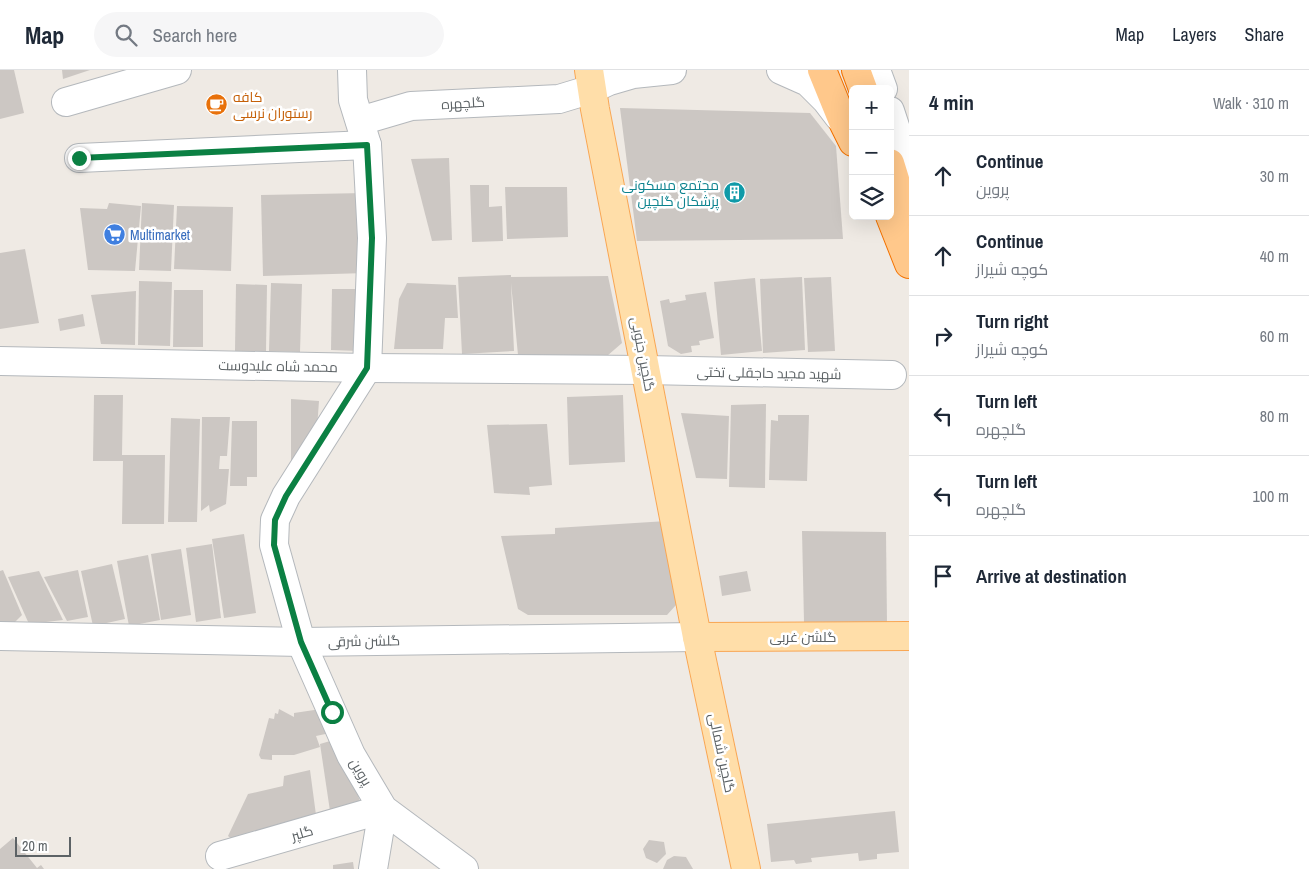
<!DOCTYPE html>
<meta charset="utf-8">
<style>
body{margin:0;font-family:"Archivo Narrow",Cairo,sans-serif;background:#f6f6f7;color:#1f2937}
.controls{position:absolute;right:15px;top:15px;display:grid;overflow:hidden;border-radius:8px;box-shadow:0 5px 20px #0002}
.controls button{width:45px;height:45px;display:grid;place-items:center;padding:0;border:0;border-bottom:1px solid #e0e1e3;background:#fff;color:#1f2937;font:25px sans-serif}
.scale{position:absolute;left:15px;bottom:12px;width:56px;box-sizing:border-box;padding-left:5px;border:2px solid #5c6265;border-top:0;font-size:14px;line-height:18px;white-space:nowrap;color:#5c6265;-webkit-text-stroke:4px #fff;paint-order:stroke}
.stop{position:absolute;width:15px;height:15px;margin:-11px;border:4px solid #0b8043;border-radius:50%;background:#fff}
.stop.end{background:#0b8043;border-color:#fff;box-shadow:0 1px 5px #0008}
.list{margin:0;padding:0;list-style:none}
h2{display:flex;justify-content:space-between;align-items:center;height:65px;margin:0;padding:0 20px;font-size:21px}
h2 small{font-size:16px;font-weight:400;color:#747a83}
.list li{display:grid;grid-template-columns:32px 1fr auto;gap:15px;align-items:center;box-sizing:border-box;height:80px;padding:0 20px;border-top:1px solid #e0e1e3}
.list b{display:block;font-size:19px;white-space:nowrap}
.list p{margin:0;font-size:16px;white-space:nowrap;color:#747a83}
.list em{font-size:16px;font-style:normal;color:#747a83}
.icon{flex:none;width:28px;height:28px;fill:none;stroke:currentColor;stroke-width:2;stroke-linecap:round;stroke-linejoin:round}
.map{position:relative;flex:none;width:909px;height:799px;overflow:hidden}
header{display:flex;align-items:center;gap:30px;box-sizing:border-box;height:70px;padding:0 25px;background:#fff;border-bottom:1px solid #e0e1e3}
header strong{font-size:24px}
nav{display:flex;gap:28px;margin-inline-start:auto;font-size:18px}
.search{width:350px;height:45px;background:#f6f6f7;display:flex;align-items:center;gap:12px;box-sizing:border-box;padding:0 18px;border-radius:28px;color:#747a83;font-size:19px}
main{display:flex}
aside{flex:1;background:#fff}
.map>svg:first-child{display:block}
.building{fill:#ccc7c3}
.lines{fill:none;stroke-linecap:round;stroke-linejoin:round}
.minor-casing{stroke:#b4b8bc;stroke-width:30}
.major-casing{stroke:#f9a653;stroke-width:30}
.highway-casing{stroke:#f37200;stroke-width:30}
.minor{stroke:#fff;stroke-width:28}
.major{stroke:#ffdea9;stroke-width:28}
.highway{stroke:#ffc88b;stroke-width:28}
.route{stroke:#0b8043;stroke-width:6}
.labels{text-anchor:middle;stroke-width:5;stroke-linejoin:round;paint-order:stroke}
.food-label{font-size:14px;fill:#c56008;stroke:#fff;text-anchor:start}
.street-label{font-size:14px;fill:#5c6265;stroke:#fff}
.culture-label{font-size:14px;fill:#0d838f;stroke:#fff;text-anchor:end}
.shop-label{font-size:14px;fill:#366cbe;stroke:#fff;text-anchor:start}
</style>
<header>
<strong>Map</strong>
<div class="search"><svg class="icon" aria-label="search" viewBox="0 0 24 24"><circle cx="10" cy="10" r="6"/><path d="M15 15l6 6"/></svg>Search here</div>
<nav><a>Map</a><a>Layers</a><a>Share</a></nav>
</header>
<main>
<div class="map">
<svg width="909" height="799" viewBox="0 0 909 799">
<rect width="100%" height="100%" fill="#efeae4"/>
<g class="building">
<polygon points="0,0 14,0 24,43 0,49"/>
<polygon points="62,0 90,0 63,9"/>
<polygon points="620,38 810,43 836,76 843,169 637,171"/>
<polygon points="449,88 452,170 432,171 411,89"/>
<polygon points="470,115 489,115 489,137 502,136 503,171 472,172"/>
<polygon points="505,117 567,117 568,167 507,169"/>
<polygon points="365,123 367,203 263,206 261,125"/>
<polygon points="109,133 141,136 135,201 88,200 80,138 107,139"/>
<polygon points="142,133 174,135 171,201 139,200"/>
<polygon points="177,136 233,137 231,201 174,199"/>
<polygon points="25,179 39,253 0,259 0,183"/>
<polygon points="511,205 511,207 608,206 622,273 607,286 518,285 511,213 514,281 462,284 458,207"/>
<polygon points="802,207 805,280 763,283 760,209"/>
<polygon points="831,207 835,281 808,282 804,208"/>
<polygon points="755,208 762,281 721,285 714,212"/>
<polygon points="139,211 172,212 170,276 138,275"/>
<polygon points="271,213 302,214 300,282 269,281"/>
<polygon points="407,213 456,215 458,248 445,248 443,279 394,279 399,229"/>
<polygon points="236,214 267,215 266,281 235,281"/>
<polygon points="332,219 367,219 359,281 331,280"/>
<polygon points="174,220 203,220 203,277 173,277"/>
<polygon points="136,221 135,275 101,274 91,225"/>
<polygon points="706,222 714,268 699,271 700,275 691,276 692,282 681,284 668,276 660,231 669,229 670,233 686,230 685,225"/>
<polygon points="83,244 85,256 60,261 58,249"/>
<polygon points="94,325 123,325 122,385 165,385 164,454 122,454 123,391 93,391"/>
<polygon points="623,325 625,392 569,395 567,327"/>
<polygon points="291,329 319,331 316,372 304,390 291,390"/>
<polygon points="766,334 765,418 729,417 731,335"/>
<polygon points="681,343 729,346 727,409 696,408"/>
<polygon points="778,345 809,345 807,411 769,410 771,350 778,351"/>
<polygon points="202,347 230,347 227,386 220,386 219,399 229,399 226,434 210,442 209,435 201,441"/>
<polygon points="171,348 200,349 197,452 168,452"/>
<polygon points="232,351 257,351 257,407 247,407 247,416 230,416"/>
<polygon points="547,354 552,415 529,417 530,425 494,423 487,355"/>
<polygon points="667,451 676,535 667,545 528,545 518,539 501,466 555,464 555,458"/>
<polygon points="802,461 886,462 887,554 804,552"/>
<polygon points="244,464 256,543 224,548 212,469"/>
<polygon points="212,474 221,548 196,552 186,478"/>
<polygon points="181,479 191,545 161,550 151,484"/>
<polygon points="148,485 160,550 129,556 117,491"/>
<polygon points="112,494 125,549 93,556 81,501"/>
<polygon points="3,500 22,545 15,552 0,552 0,501"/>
<polygon points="78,500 88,547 67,551 44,507"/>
<polygon points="39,501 63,550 29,554 8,507"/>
<polygon points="747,501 751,521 722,526 719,506"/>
<polygon points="279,639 294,647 294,643 321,639 330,663 316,666 320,677 294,685 272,685 272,690 261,689 259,685 269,648 274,649 275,643 278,644"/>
<polygon points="337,669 360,731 354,740 330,741 320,674"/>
<polygon points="310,700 316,745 235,772 228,766 248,724 283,716 284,706"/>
<polygon points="895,741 899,782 877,784 877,789 859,791 858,783 811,788 812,792 796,794 794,790 771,792 767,754"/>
<polygon points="13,768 37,798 41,795 44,799 0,799 0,779"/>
<polygon points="649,770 664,772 666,784 657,793 646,788 643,779"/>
<polygon points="674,786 686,787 693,799 663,799 667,790"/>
<polygon points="353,792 354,799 333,799 333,795"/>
</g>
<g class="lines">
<defs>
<g id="minor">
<polyline points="352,0 353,30 367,75 372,168 367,298 286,426 275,450 274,475 301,572 351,685 383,739 464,799"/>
<polyline points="781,0 808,12 826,30 839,47"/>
<polyline points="876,0 883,19"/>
<polyline points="66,32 177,0"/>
<polyline points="890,41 909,99"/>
<polyline points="360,51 411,36 559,29 592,19 609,11 633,4 672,0"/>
<polyline points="79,88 367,75"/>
<polyline points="0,291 367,298 646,300 892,305"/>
<polyline points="0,566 301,572 697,567"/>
<polyline points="220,786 383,739 373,799"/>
</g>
<g id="major">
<polyline points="589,0 595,39 697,567 746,799"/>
<polyline points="697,567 909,566"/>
</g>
<g id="highway">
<polyline points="822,0 844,54 853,72"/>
<polyline points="856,0 863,19"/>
<polyline points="890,93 906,145 909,160"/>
<polyline points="890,146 909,194"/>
</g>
</defs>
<use href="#minor" class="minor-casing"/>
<use href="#major" class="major-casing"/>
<use href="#highway" class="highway-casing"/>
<use href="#minor" class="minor"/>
<use href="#major" class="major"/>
<use href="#highway" class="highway"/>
</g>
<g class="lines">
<polyline class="route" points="79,88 367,75 372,168 367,298 286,426 275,450 274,475 301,572 332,642"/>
</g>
<defs>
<symbol id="cafe-disc" viewBox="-11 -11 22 22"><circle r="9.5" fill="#e8710a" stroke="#fff"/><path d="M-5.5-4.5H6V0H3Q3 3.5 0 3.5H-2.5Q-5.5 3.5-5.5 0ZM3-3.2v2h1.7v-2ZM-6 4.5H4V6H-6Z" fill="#fff"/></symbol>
<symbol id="building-disc" viewBox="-11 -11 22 22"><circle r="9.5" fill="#0f9aa8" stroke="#fff"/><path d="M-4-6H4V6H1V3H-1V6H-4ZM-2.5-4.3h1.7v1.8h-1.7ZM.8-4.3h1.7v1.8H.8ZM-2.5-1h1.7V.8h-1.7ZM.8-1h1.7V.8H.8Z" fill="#fff"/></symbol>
<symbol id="supermarket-disc" viewBox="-11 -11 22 22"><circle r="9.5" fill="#3f7fe0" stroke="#fff"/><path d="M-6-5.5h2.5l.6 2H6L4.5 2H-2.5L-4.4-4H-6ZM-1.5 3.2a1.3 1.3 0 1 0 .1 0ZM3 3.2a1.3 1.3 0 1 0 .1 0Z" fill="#fff"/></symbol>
</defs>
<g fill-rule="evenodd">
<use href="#cafe-disc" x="204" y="22" width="25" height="25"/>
<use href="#building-disc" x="722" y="110" width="25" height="25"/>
<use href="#supermarket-disc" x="102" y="152" width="25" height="25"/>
</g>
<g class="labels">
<g class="food-label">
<text x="233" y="32">کافه<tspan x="233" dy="16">رستوران نرسی</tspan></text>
</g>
<g class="street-label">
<text transform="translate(463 33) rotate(-3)" y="5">گلچهره</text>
<text transform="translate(643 284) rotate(79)" y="5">گلچین جنوبی</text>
<text transform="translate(278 296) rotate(1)" y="5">محمد شاه علیدوست</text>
<text transform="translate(769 303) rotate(1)" y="5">شهید مجید حاجقلی تختی</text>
<text x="803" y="572">گلشن غربی</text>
<text transform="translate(364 571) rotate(-1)" y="5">گلشن شرقی</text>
<text transform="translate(722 683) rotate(78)" y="5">گلچین شمالی</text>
<text transform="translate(361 702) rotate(59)" y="5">پروین</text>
<text transform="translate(302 763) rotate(-16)" y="5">گلپر</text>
</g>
<g class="culture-label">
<text x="719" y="120">مجتمع مسکونی<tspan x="719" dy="16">پزشکان گلچین</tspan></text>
</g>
<g class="shop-label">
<text x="130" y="170">Multimarket</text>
</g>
</g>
</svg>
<div class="controls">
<button>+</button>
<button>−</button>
<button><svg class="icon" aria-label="layers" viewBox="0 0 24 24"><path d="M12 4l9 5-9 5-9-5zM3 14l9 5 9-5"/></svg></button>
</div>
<div class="scale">20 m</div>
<div class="stop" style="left:332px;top:642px"></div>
<div class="stop end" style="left:79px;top:88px"></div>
</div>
<aside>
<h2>4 min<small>Walk · 310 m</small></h2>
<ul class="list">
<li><svg class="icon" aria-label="ahead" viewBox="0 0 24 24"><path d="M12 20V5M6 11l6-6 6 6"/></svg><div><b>Continue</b><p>پروین</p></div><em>30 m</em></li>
<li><svg class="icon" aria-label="ahead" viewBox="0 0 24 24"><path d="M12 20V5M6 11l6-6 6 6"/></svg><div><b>Continue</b><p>کوچه شیراز</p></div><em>40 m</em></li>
<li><svg class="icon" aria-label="right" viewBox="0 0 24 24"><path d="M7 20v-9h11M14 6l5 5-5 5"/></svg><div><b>Turn right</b><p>کوچه شیراز</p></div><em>60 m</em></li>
<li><svg class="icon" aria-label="left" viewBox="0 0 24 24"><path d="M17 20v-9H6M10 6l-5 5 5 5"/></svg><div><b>Turn left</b><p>گلچهره</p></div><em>80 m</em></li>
<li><svg class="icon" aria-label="left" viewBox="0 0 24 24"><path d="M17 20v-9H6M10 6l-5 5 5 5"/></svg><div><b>Turn left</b><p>گلچهره</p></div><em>100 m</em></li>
<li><svg class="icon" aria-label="arrive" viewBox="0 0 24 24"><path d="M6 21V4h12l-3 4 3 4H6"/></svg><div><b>Arrive at destination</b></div></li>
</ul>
</aside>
</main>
